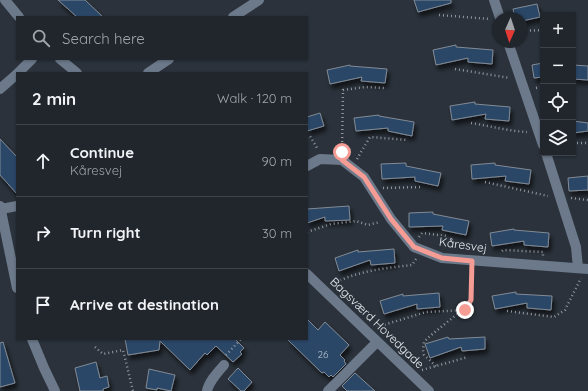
<!DOCTYPE html>
<meta charset="utf-8">
<style>
body{margin:0;font-family:Quicksand,sans-serif;background:#282e34;color:#f1f3f6}
.controls{position:absolute;right:12px;top:12px;display:grid;overflow:hidden;border-radius:0px;box-shadow:0 1px 3px #0004}
.controls button{width:36px;height:36px;display:grid;place-items:center;padding:0;border:0;border-bottom:1px solid #3d4348;background:#20262c;color:#f1f3f6;font:20px sans-serif}
.compass{position:absolute;left:492px;top:12px;width:36px;height:36px;border-radius:50%;background:#20262c;box-shadow:0 1px 3px #0004;rotate:183deg}
.stop{position:absolute;width:12px;height:12px;margin:-9px;border:3px solid #f59c95;border-radius:50%;background:#fff}
.stop.end{background:#f59c95;border-color:#fff;box-shadow:0 1px 4px #0008}
.list{margin:0;padding:0;list-style:none}
h2{display:flex;justify-content:space-between;align-items:center;height:52px;margin:0;padding:0 16px;font-size:17px}
h2 small{font-size:13px;font-weight:400;color:#a2a5a9}
.list li{display:grid;grid-template-columns:26px 1fr auto;gap:12px;align-items:center;box-sizing:border-box;height:72px;padding:0 16px;border-top:1px solid #3d4348}
.list b{display:block;font-size:15px;white-space:nowrap}
.list p{margin:0;font-size:13px;white-space:nowrap;color:#a2a5a9}
.list em{font-size:13px;font-style:normal;color:#a2a5a9}
.icon{flex:none;width:22px;height:22px;fill:none;stroke:currentColor;stroke-width:2;stroke-linecap:round;stroke-linejoin:round}
.map{position:relative;flex:none;width:588px;height:391px;overflow:hidden}
.search{position:absolute;background:#20262c;box-shadow:0 1px 3px #0004;left:16px;top:16px;width:292px;height:44px;display:flex;align-items:center;gap:10px;box-sizing:border-box;padding:0 14px;border-radius:0px;color:#a2a5a9;font-size:15px}
.panel{position:absolute;background:#20262c;box-shadow:0 1px 3px #0004;left:16px;top:72px;width:292px;height:268px;border-radius:0px}
.map>svg:first-child{display:block}
.building{fill:#294667;stroke:#828b95;filter:url(#shadow)}
.lines{fill:none;stroke-linecap:round;stroke-linejoin:round}
.path{stroke:#92979e;stroke-width:2.5;stroke-dasharray:1 3;stroke-linecap:butt}
.minor{stroke:#6b798a;stroke-width:10}
.route{stroke:#f59c95;stroke-width:5}
.labels{text-anchor:middle;stroke-width:3.5;stroke-linejoin:round;paint-order:stroke}
.number-label{font-size:10px;fill:#b8c3cf}
.street-label{font-size:12px;fill:#e8edf2;stroke:#2b323b}
</style>
<div class="map">
<svg width="588" height="391" viewBox="0 0 588 391">
<defs>
<filter id="shadow"><feDropShadow dx="2.5" dy="4.5" stdDeviation="2" flood-color="#0009"/></filter>
</defs>
<rect width="100%" height="100%" fill="#2b323b"/>
<g class="building">
<polygon points="58,0 85,0 103,17 77,17"/>
<polygon points="414,0 451,0 451,3 418,12"/>
<polygon points="537,4 540,17 522,21 522,18 515,18 513,9"/>
<polygon points="456,45 456,47 493,50 492,64 468,62 468,58 436,65 433,50"/>
<polygon points="543,63 543,77 534,78 532,65"/>
<polygon points="350,65 350,66 387,69 385,83 361,81 362,77 330,84 327,70"/>
<polygon points="573,65 588,66 588,80 573,79"/>
<polygon points="475,102 475,104 510,107 509,121 485,119 486,114 452,120 450,106"/>
<polygon points="320,113 324,126 307,131 307,117"/>
<polygon points="379,115 379,116 414,122 412,136 388,131 388,128 356,131 354,118"/>
<polygon points="573,121 588,123 588,131 573,133"/>
<polygon points="0,139 17,157 17,194 0,175"/>
<polygon points="406,163 406,166 441,173 438,186 415,181 415,177 382,179 381,164"/>
<polygon points="495,163 495,165 531,170 529,184 505,181 506,176 472,179 471,165"/>
<polygon points="588,176 588,190 569,191 568,178"/>
<polygon points="349,206 350,220 325,221 325,217 307,223 307,209"/>
<polygon points="433,212 433,214 469,221 466,235 442,230 443,226 409,227 409,213"/>
<polygon points="514,229 514,230 549,233 548,247 524,245 524,241 492,246 490,233"/>
<polygon points="394,249 395,263 371,265 370,260 339,271 335,258 358,250 358,252"/>
<polygon points="516,292 516,294 552,296 551,310 527,308 527,303 495,309 492,296"/>
<polygon points="439,293 440,307 417,309 417,304 384,314 380,301 403,294 403,296"/>
<polygon points="307,319 318,330 325,322 349,345 340,355 345,360 344,361 346,364 333,377 331,375 329,377 324,372 322,373 287,339 307,339"/>
<polygon points="448,337 449,339 485,337 485,349 462,351 461,347 430,358 425,344"/>
<polygon points="125,339 235,339 244,348 240,352 242,354 233,362 216,346 207,355 205,353 190,370 160,341 159,350 128,355"/>
<polygon points="3,342 15,383 0,387 0,343"/>
<polygon points="96,362 100,378 107,376 109,387 103,389 103,391 80,391 75,368"/>
<polygon points="238,368 252,382 244,391 241,391 228,379"/>
<polygon points="149,369 175,375 171,391 157,388 157,390 146,388"/>
<polygon points="355,373 375,391 347,391 342,386"/>
</g>
<g class="lines">
<g class="path">
<polyline points="439,15 490,19"/>
<polyline points="522,31 543,30"/>
<polyline points="455,69 510,78"/>
<polyline points="536,88 543,87"/>
<path d="M 471,123 C 490,126 508,131 527,132"/>
<polyline points="307,138 310,136 317,148"/>
<polyline points="573,143 588,143"/>
<polyline points="342,150 343,90 365,87 384,88"/>
<polyline points="357,159 370,137 408,140"/>
<polyline points="485,182 548,196"/>
<polyline points="383,188 421,187"/>
<polyline points="571,198 588,200"/>
<polyline points="307,232 331,224 356,221 368,225 380,222"/>
<polyline points="419,237 422,233 447,236 448,249"/>
<polyline points="502,251 503,250 543,252 543,256"/>
<path d="M 333,284 C 356,271 386,268 412,265 L 416,259"/>
<polyline points="507,311 554,317 565,310 581,278"/>
<polyline points="377,327 426,312 465,310 471,300 472,271"/>
<polyline points="95,347 103,354 123,350 133,391"/>
<polyline points="226,355 241,339"/>
<polyline points="436,366 424,355 423,350 424,342 430,336 461,311"/>
<polyline points="422,370 468,357"/>
</g>
<g class="minor">
<polyline points="5,0 19,17"/>
<polyline points="494,0 500,18"/>
<polyline points="233,17 259,0"/>
<polyline points="508,42 543,145"/>
<polyline points="60,59 77,73"/>
<polyline points="18,73 32,59"/>
<polyline points="148,73 169,59"/>
<polyline points="0,89 17,74"/>
<polyline points="546,153 576,247 578,268"/>
<polyline points="307,166 320,159 342,160 364,177 391,219 414,247 442,258 588,269"/>
<polyline points="0,206 17,288"/>
<polyline points="1,209 17,206"/>
<polyline points="307,274 429,391"/>
<polyline points="32,339 44,368 55,391"/>
<path d="M 207,391 C 209,381 218,372 224,365"/>
<polyline points="328,391 377,342"/>
</g>
</g>
<g class="lines">
<polyline class="route" points="342,152 342,160 364,177 391,219 414,247 442,258 472,261 471,300 465,310"/>
</g>
<g class="labels">
<g class="number-label">
<text x="323" y="358">26</text>
</g>
<g class="street-label">
<text transform="translate(463 245) rotate(8)" y="4">Kåresvej</text>
<text transform="translate(377 323) rotate(44)" y="4">Bagsværd Hovedgade</text>
</g>
</g>
</svg>
<div class="controls">
<button>+</button>
<button>−</button>
<button><svg class="icon" aria-label="locate" viewBox="0 0 24 24"><circle cx="12" cy="12" r="6"/><path d="M12 2v4M12 18v4M2 12h4M18 12h4"/></svg></button>
<button><svg class="icon" aria-label="layers" viewBox="0 0 24 24"><path d="M12 4l9 5-9 5-9-5zM3 14l9 5 9-5"/></svg></button>
</div>
<svg class="compass" viewBox="-18 -18 36 36"><path d="M0-13l5 13h-10z" fill="#e53935"/><path d="M0 13l5-13h-10z" fill="#a2a5a9"/></svg>
<div class="stop" style="left:342px;top:152px"></div>
<div class="stop end" style="left:465px;top:310px"></div>
<div class="search"><svg class="icon" aria-label="search" viewBox="0 0 24 24"><circle cx="10" cy="10" r="6"/><path d="M15 15l6 6"/></svg>Search here</div>
<section class="panel">
<h2>2 min<small>Walk · 120 m</small></h2>
<ul class="list">
<li><svg class="icon" aria-label="ahead" viewBox="0 0 24 24"><path d="M12 20V5M6 11l6-6 6 6"/></svg><div><b>Continue</b><p>Kåresvej</p></div><em>90 m</em></li>
<li><svg class="icon" aria-label="right" viewBox="0 0 24 24"><path d="M7 20v-9h11M14 6l5 5-5 5"/></svg><div><b>Turn right</b></div><em>30 m</em></li>
<li><svg class="icon" aria-label="arrive" viewBox="0 0 24 24"><path d="M6 21V4h12l-3 4 3 4H6"/></svg><div><b>Arrive at destination</b></div></li>
</ul>
</section>
</div>
